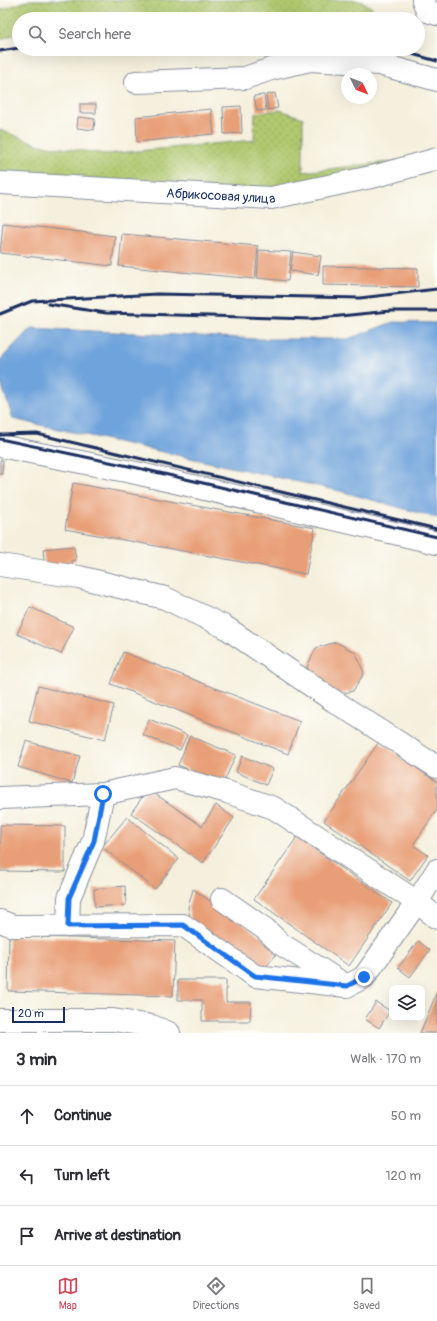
<!DOCTYPE html>
<meta charset="utf-8">
<style>
body{margin:0;font-family:Pangolin,sans-serif;background:#f7f7f7;color:#2b2b33}
.controls{position:absolute;right:12px;bottom:12px;display:grid;overflow:hidden;border-radius:8px;box-shadow:0 4px 16px #0002}
.controls button{width:36px;height:36px;display:grid;place-items:center;padding:0;border:0;border-bottom:1px solid #e1e1e2;background:#fff;color:#2b2b33;font:20px sans-serif}
.compass{position:absolute;left:341px;top:68px;width:36px;height:36px;border-radius:50%;background:#fff;box-shadow:0 4px 16px #0002;rotate:133deg}
.scale{position:absolute;left:12px;bottom:10px;width:53px;box-sizing:border-box;padding-left:4px;border:2px solid #1b2f5e;border-top:0;font-size:11px;line-height:14px;white-space:nowrap;color:#1b2f5e;-webkit-text-stroke:3px #fdfcf7;paint-order:stroke}
.stop{position:absolute;width:12px;height:12px;margin:-9px;border:3px solid #1a73e8;border-radius:50%;background:#fff}
.stop.end{background:#1a73e8;border-color:#fff;box-shadow:0 1px 4px #0008}
.list{margin:0;padding:0;list-style:none}
h2{display:flex;justify-content:space-between;align-items:center;height:52px;margin:0;padding:0 16px;font-size:17px}
h2 small{font-size:13px;font-weight:400;color:#7c7c81}
.list li{display:grid;grid-template-columns:26px 1fr auto;gap:12px;align-items:center;box-sizing:border-box;height:60px;padding:0 16px;border-top:1px solid #e1e1e2}
.list b{display:block;font-size:15px;white-space:nowrap}
.list em{font-size:13px;font-style:normal;color:#7c7c81}
.icon{flex:none;width:22px;height:22px;fill:none;stroke:currentColor;stroke-width:2;stroke-linecap:round;stroke-linejoin:round}
.map{position:relative;flex:none;width:437px;height:1033px;overflow:hidden}
.search{position:absolute;background:#fff;box-shadow:0 4px 16px #0002;left:12px;right:12px;top:12px;height:44px;display:flex;align-items:center;gap:10px;box-sizing:border-box;padding:0 14px;border-radius:22px;color:#7c7c81;font-size:15px}
.sheet{height:232px;background:#fff}
nav{display:flex;justify-content:space-around;align-items:center;box-sizing:border-box;height:56px;border-top:1px solid #e1e1e2;background:#fff;font-size:11px;color:#7c7c81}
nav a{display:grid;justify-items:center;gap:2px}
nav .on{color:#d1495b}
.map>svg:first-child{display:block}
.grass{fill:url(#grass-dots);stroke:#667c66}
.water{fill:#6ea3db;stroke:#44699c}
.building{fill:#e89f77}
.lines{fill:none;stroke-linecap:round;stroke-linejoin:round}
.minor-casing{stroke:#88909e;stroke-width:24}
.major-casing{stroke:#88909e;stroke-width:24}
.minor{stroke:#fff;stroke-width:22}
.major{stroke:#fff;stroke-width:22}
.rail{stroke:#1b2f5e;stroke-width:3}
.route{stroke:#1a73e8;stroke-width:5}
.labels{text-anchor:middle;stroke-width:3;stroke-linejoin:round;paint-order:stroke}
.street-label{font-size:13px;fill:#1b2f5e;stroke:#fdfcf7}
</style>
<div class="map">
<svg width="437" height="1033" viewBox="0 0 437 1033">
<defs>
<pattern id="grass-dots" width="8" height="8" patternUnits="userSpaceOnUse"><rect width="8" height="8" fill="#b0c86e"/><path d="M2 2h.1M6 6h.1" fill="none" stroke="#97ac62" stroke-width="1.8" stroke-linecap="round"/></pattern>
</defs>
<rect width="100%" height="100%" fill="#fdfcf7"/>
<filter id="ink" filterUnits="userSpaceOnUse"><feTurbulence type="fractalNoise" baseFrequency=".025" numOctaves="2"/><feDisplacementMap in="SourceGraphic" scale="8" xChannelSelector="R" yChannelSelector="G"/><feConvolveMatrix kernelMatrix="1 2 1 2 8 2 1 2 1" color-interpolation-filters="sRGB"/></filter>
<filter id="wash" filterUnits="userSpaceOnUse"><feTurbulence type="fractalNoise" baseFrequency=".012" numOctaves="4" result="noise"/><feDisplacementMap in="SourceGraphic" scale="16" xChannelSelector="R" yChannelSelector="G"/><feGaussianBlur stdDeviation="0.9" result="paint"/><feColorMatrix in="noise" values="0 0 0 0 0 0 0 0 0 0 0 0 0 0 0 0 0 1.4 0 .05"/><feComposite in="paint" operator="in"/></filter>
<g filter="url(#wash)">
<rect width="100%" height="100%" fill="#f5f0dd"/>
<g class="grass">
<polygon points="30,0 356,0 365,3 386,18 300,19 194,13 109,17 94,19 19,19 19,33 0,39 0,10"/>
<polygon points="280,110 303,118 303,172 404,160 272,193 0,176 0,130 40,145 106,154 254,140 255,113"/>
</g>
<polygon class="water" points="393,322 437,323 437,518 340,491 13,419 0,380 0,360 31,328 258,339 348,339"/>
<g id="blocks">
<g class="building">
<polygon points="275,93 278,108 268,110 266,95"/>
<polygon points="264,95 266,110 257,111 254,96"/>
<rect x="80" y="104" width="16" height="9"/>
<polygon points="241,106 242,133 224,134 223,107"/>
<polygon points="211,109 214,134 137,142 136,117"/>
<polygon points="78,117 95,119 94,130 77,128"/>
<polygon points="3,223 115,236 112,266 0,253"/>
<polygon points="122,234 258,246 255,279 119,266"/>
<polygon points="259,250 291,252 288,281 257,278"/>
<polygon points="293,252 321,256 318,275 290,271"/>
<polygon points="323,266 418,268 418,287 323,285"/>
<polygon points="0,460 3,460 2,474 0,474"/>
<polygon points="73,483 315,528 306,574 65,529"/>
<polygon points="74,546 76,560 72,561 73,568 45,571 43,549"/>
<polygon points="30,607 74,627 61,654 17,634"/>
<polygon points="336,642 356,653 364,673 353,691 337,695 315,681 307,667 316,648"/>
<polygon points="123,652 300,721 288,754 111,684"/>
<polygon points="38,686 114,705 105,740 29,721"/>
<polygon points="149,719 187,735 180,750 143,735"/>
<polygon points="190,736 236,755 223,784 178,765"/>
<polygon points="26,741 80,756 72,783 18,767"/>
<polygon points="379,742 437,782 437,810 413,845 428,855 410,881 324,821"/>
<polygon points="242,756 273,769 266,785 236,772"/>
<polygon points="148,789 202,826 216,805 234,818 203,863 131,813"/>
<polygon points="127,817 179,859 155,889 102,847"/>
<polygon points="0,825 65,826 65,872 0,871"/>
<polygon points="297,837 392,903 349,966 254,899"/>
<polygon points="125,886 126,905 95,907 94,889"/>
<polygon points="193,889 280,950 264,969 191,920 188,908"/>
<polygon points="9,936 175,941 173,996 8,991"/>
<polygon points="418,941 430,950 410,977 398,968"/>
<polygon points="178,980 226,980 226,1002 251,1002 250,1021 202,1021 202,1000 178,1000"/>
<polygon points="437,992 437,1033 420,1033"/>
<polygon points="376,1002 390,1011 379,1028 365,1019"/>
</g>
</g>
</g>
<g filter="url(#ink)">
<use href="#blocks" fill-opacity="0" stroke="#88909e" stroke-width="1"/>
<g class="lines">
<defs>
<g id="minor">
<polyline points="423,0 427,11 437,14"/>
<polyline points="136,82 245,78 271,69 310,60 379,64 437,80"/>
<polyline points="0,446 136,473 437,543"/>
<polyline points="0,565 79,577 165,598 225,627 334,701 437,767"/>
<polyline points="0,798 103,794 175,778 227,792 274,808 417,902 437,918"/>
<polyline points="222,899 265,929 281,944 342,983"/>
<polyline points="0,921 13,926 183,925 255,976 347,986 364,977 417,902 437,870"/>
<polyline points="68,926 69,898 93,841 103,794"/>
<polyline points="0,1020 113,1020 152,1026 169,1033"/>
</g>
<g id="major">
<path id="s1" d="M 0,183 L 271,198 L 376,176 L 437,159"/>
</g>
</defs>
<use href="#minor" class="minor-casing"/>
<use href="#major" class="major-casing"/>
<use href="#minor" class="minor"/>
<use href="#major" class="major"/>
<g class="rail">
<polyline points="394,49 437,61"/>
<polyline points="0,51 19,48"/>
<polyline points="48,304 106,313 310,319 390,311 437,311"/>
<polyline points="0,314 32,301 157,294 360,298 437,289"/>
<polyline points="0,435 37,434 437,529"/>
<polyline points="0,439 138,468 437,537"/>
</g>
</g>
</g>
<g class="lines" filter="url(#ink)">
<polyline class="route" points="103,794 94,841 69,898 68,926 183,925 255,976 347,986 364,977"/>
</g>
<g class="labels">
<g class="street-label">
<text dy="5" stroke="none"><textPath href="#s1" startOffset="221">Абрикосовая улица</textPath></text>
</g>
</g>
</svg>
<div class="controls">
<button><svg class="icon" aria-label="layers" viewBox="0 0 24 24"><path d="M12 4l9 5-9 5-9-5zM3 14l9 5 9-5"/></svg></button>
</div>
<svg class="compass" viewBox="-18 -18 36 36"><path d="M0-13l5 13h-10z" fill="#e53935"/><path d="M0 13l5-13h-10z" fill="#7c7c81"/></svg>
<div class="scale">20 m</div>
<div class="stop" style="left:103px;top:794px"></div>
<div class="stop end" style="left:364px;top:977px"></div>
<div class="search"><svg class="icon" aria-label="search" viewBox="0 0 24 24"><circle cx="10" cy="10" r="6"/><path d="M15 15l6 6"/></svg>Search here</div>
</div>
<section class="sheet">
<h2>3 min<small>Walk · 170 m</small></h2>
<ul class="list">
<li><svg class="icon" aria-label="ahead" viewBox="0 0 24 24"><path d="M12 20V5M6 11l6-6 6 6"/></svg><div><b>Continue</b></div><em>50 m</em></li>
<li><svg class="icon" aria-label="left" viewBox="0 0 24 24"><path d="M17 20v-9H6M10 6l-5 5 5 5"/></svg><div><b>Turn left</b></div><em>120 m</em></li>
<li><svg class="icon" aria-label="arrive" viewBox="0 0 24 24"><path d="M6 21V4h12l-3 4 3 4H6"/></svg><div><b>Arrive at destination</b></div></li>
</ul>
</section>
<nav>
<a class="on"><svg class="icon" aria-label="map" viewBox="0 0 24 24"><path d="M3 6l6-2 6 2 6-2v14l-6 2-6-2-6 2zM9 4v14M15 6v14"/></svg>Map</a>
<a><svg class="icon" aria-label="directions" viewBox="0 0 24 24"><path d="M12 3l9 9-9 9-9-9zM9 14v-3h6M13 9l2 2-2 2"/></svg>Directions</a>
<a><svg class="icon" aria-label="saved" viewBox="0 0 24 24"><path d="M7 4h10v16l-5-4-5 4z"/></svg>Saved</a>
</nav>
